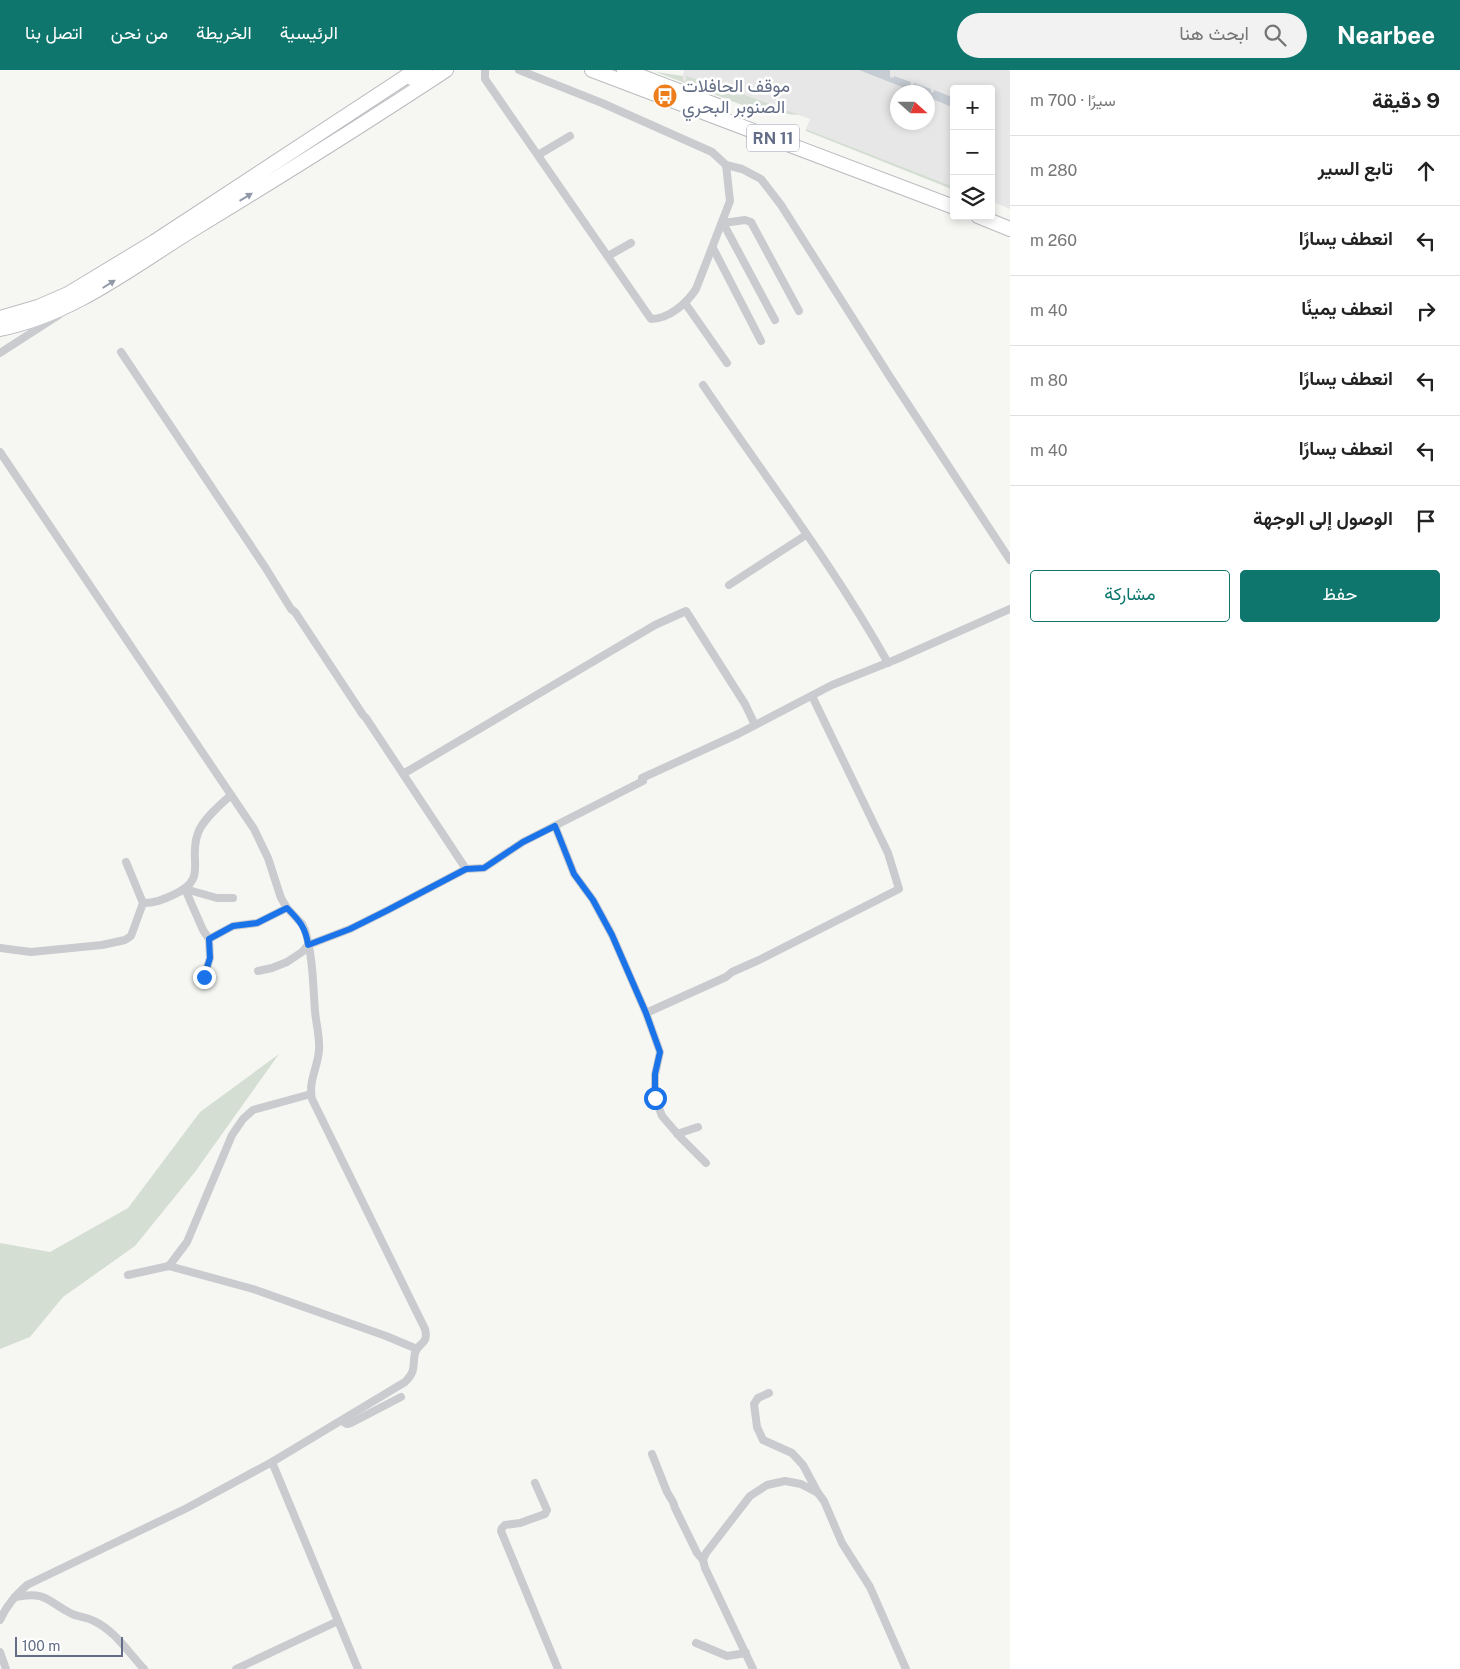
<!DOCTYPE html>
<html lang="ar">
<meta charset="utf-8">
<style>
body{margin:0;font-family:"Public Sans",Vazirmatn,sans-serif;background:#f2f2f2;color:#222;direction:rtl}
.controls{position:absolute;right:15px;top:15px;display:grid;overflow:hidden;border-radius:5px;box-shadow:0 2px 8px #0003}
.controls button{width:45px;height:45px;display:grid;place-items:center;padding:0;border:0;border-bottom:1px solid #e0e0e0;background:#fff;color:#222;font:25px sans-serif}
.compass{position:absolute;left:890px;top:15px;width:45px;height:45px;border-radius:50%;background:#fff;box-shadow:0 2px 8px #0003;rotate:111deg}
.scale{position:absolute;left:15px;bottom:12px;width:108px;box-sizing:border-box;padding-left:5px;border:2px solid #636e86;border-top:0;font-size:14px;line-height:18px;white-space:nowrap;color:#636e86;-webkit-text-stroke:4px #fff;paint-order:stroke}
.stop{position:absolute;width:15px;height:15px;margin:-11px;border:4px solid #1a73e8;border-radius:50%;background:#fff}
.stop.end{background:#1a73e8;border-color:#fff;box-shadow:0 1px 5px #0008}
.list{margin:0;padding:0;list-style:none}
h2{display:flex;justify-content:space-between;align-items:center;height:65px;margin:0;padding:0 20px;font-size:21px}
h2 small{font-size:16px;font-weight:400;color:#767676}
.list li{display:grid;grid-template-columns:32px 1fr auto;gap:15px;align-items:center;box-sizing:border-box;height:70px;padding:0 20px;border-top:1px solid #e0e0e0}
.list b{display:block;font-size:19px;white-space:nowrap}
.list em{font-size:16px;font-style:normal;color:#767676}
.actions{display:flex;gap:10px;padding:15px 20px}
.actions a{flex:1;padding:11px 0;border:1px solid #0f766e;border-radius:5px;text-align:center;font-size:18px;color:#0f766e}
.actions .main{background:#0f766e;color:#fff}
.icon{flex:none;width:28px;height:28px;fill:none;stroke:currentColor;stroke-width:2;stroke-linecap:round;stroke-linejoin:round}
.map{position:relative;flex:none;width:1010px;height:1599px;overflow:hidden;direction:ltr}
header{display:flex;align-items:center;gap:30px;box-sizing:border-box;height:70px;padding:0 25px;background:#0f766e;color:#fff}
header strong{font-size:24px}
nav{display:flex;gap:28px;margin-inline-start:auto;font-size:18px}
.search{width:350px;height:45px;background:#f2f2f2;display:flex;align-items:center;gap:12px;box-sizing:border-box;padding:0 18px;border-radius:28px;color:#767676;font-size:19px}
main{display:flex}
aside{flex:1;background:#fff}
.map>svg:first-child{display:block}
.built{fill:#e6e7e6;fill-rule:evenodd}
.green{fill:#d5ded3}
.water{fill:#c6ccd3}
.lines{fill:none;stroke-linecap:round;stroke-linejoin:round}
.secondary-casing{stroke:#babdc3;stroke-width:12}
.highway-casing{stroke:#babcc0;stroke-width:16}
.street{stroke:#c9cbcf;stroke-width:8}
.secondary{stroke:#fff;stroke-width:10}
.highway{stroke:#fff;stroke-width:14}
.oneway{fill:#929aaa}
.route{stroke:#1a73e8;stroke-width:6}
.labels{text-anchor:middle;stroke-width:5;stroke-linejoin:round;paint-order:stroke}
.shield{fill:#fff;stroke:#929aaa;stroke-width:1}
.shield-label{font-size:16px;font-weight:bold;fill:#636e86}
.poi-label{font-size:18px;fill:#636e86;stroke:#fff;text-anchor:start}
</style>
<header>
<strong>Nearbee</strong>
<div class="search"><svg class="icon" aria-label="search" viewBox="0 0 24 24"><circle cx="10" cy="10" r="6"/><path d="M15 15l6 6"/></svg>ابحث هنا</div>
<nav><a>الرئيسية</a><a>الخريطة</a><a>من نحن</a><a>اتصل بنا</a></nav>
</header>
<main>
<aside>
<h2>9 دقيقة<small>سيرًا · 700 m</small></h2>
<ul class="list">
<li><svg class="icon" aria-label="ahead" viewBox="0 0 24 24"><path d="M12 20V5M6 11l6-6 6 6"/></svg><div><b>تابع السير</b></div><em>280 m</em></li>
<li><svg class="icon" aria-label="left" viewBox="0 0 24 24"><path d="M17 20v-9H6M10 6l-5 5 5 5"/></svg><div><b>انعطف يسارًا</b></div><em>260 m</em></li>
<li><svg class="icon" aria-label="right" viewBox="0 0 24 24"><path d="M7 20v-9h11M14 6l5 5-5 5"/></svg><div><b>انعطف يمينًا</b></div><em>40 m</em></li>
<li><svg class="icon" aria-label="left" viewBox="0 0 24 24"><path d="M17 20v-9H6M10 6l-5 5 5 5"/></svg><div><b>انعطف يسارًا</b></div><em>80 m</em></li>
<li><svg class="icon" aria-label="left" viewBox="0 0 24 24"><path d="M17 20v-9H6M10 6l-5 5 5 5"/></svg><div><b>انعطف يسارًا</b></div><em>40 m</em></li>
<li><svg class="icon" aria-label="arrive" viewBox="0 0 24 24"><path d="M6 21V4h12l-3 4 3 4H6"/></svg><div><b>الوصول إلى الوجهة</b></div></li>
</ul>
<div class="actions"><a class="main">حفظ</a><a>مشاركة</a></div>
</aside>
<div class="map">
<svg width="1010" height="1599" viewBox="0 0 1010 1599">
<rect width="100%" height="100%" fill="#f6f7f3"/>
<path class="built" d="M 684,0 L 1010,0 L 1010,139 L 991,131 L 991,19 L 954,19 L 954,117 L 806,59 L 810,49 L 799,45 L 758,41 L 682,12 ZM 898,22 L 928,22 L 928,52 L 898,52 Z"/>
<g class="green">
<path d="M 656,2 L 683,6 L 683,11 L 686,12 L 686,6 C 694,9 702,10 710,13 C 720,17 727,29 742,24 L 799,45 L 758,41 Z"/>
<polygon points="806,59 954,117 954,120 806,61"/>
<polygon points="279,984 195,1102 135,1176 63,1227 30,1267 0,1279 0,1173 50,1182 128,1138 200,1042"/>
</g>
<polygon class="water" points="859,0 890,0 890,7 893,8 894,6 911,12 910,14 913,16 914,13 931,19 931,22 933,23 934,20 952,27 951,29 954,29 954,38 928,27 928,22 915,22"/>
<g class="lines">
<defs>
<polyline id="secondary" points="411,10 427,0"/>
<g id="highway">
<polyline points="592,0 954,137"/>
<polyline points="624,0 718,36"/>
<polyline points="978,146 1010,159"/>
<polyline points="0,248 38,237 68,224 154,172 416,0"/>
<path d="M 0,259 C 74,244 133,196 197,157 C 281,106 364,54 446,0"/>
</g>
</defs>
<use href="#secondary" class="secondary-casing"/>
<use href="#highway" class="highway-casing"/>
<g class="street">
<path d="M 485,0 L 485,9 L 651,249 C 669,249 687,233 696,219 L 730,131 L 726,95 L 712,82 L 602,33 L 519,0"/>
<polyline points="538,85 570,66"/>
<polyline points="726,95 742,99 761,109 781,135 890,307 1010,490"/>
<polyline points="713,178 761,271"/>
<polyline points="608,186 631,173"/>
<polyline points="685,233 727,293"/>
<polyline points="775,250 723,153 745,150 751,152 799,241"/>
<polyline points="121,282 265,497 291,539 295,542 363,645 366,648 466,799"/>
<polyline points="0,283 59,245"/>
<path d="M 703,315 C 765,407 834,496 888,593"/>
<path d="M 0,382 L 254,759 L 268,788 L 281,828 L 287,838 L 302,854 L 305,860 C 313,887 313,914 315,941 C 316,954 320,967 319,980 C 318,997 308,1011 312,1029 L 425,1259 C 429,1275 418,1272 415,1283 C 412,1296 417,1300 405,1312 L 272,1392 L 187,1438 L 27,1515 C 15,1526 7,1535 0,1550"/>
<polyline points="729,515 806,465"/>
<polyline points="403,704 655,555 686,541 745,634 755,655"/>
<polyline points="642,708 738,664 832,615 897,589 1010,539"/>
<polyline points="555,756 574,804 593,830 612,865 646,943 660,982 655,1005 655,1028 662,1046 681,1068 706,1093"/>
<polyline points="185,819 203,860 209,869 210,888 204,907"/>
<polyline points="185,819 217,828 233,828"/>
<path d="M 143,833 C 155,833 162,830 173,825 C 210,808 187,792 198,763 C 203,749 221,734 231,725"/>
<polyline points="209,869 233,856 257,853 287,838"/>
<polyline points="0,878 31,882 102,875 125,870 131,866 143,833 126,792"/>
<polyline points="258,901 272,898 287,892 302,882 308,875 350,859 388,840 466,799 484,798 523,772 643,711"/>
<polyline points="646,943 726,907 732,902 759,890 899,819 888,783 812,626"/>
<polyline points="677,1064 698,1057"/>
<polyline points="169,1196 187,1172 232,1065 243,1049 253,1040 311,1024"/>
<polyline points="128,1205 169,1196 253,1219 386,1266 417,1279"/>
<polyline points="769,1323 758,1328 754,1334 757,1357 763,1370 792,1383 803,1395 818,1423"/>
<polyline points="342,1351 347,1354 351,1353 401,1327"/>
<polyline points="652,1384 667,1422 673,1432 675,1438 697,1483 703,1490"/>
<polyline points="272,1392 358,1599"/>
<polyline points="535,1413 547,1440 545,1444 520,1453 505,1455 502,1458 501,1461 558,1599"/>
<path d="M 15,1527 C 48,1521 46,1531 72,1544 C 79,1547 87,1547 94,1551 C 114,1560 129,1583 144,1599"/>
<polyline points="696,1573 727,1586 746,1583"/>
<polyline points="0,1582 6,1599"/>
<polyline points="236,1599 338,1551"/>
<polyline points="753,1599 705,1498 703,1490 706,1483 750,1426 767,1415 785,1411 801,1414 818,1423 824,1431 842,1473 870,1517 906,1599"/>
</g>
<use href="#secondary" class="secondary"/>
<use href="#highway" class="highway"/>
</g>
<defs><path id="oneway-solid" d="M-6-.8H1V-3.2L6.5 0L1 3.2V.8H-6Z" transform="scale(1.25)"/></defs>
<g class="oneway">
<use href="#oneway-solid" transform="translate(246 127) rotate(-31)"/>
<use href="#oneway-solid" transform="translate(109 214) rotate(-32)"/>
</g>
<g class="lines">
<path class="route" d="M 204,907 L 210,888 L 209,869 L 233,856 L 257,853 L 287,838 C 299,850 306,858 308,875 L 350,859 L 388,840 L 466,799 L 484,798 L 523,772 L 555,756 L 574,804 L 593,830 L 612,865 L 646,943 L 660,982 L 655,1004 L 655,1028"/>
</g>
<defs>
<symbol id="bus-disc" viewBox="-11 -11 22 22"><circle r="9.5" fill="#ee7e1c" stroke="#fff"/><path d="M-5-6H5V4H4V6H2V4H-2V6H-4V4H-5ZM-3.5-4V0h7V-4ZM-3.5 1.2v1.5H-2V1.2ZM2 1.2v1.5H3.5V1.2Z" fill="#fff"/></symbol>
</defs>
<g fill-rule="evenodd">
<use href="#bus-disc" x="651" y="12" width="28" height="28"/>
</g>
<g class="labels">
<rect class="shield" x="747" y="54.5" width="52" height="27" rx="4"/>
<g class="shield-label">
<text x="773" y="74">RN 11</text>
</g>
<g class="poi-label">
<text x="682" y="22">موقف الحافلات<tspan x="682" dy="21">الصنوبر البحري</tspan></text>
</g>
</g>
</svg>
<div class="controls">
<button>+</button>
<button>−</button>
<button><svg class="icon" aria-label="layers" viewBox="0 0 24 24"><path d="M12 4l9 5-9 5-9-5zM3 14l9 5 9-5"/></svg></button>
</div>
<svg class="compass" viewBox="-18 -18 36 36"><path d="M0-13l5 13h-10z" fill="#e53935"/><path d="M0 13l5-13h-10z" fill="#767676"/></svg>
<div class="scale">100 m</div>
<div class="stop" style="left:655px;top:1028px"></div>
<div class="stop end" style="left:204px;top:907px"></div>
</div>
</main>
